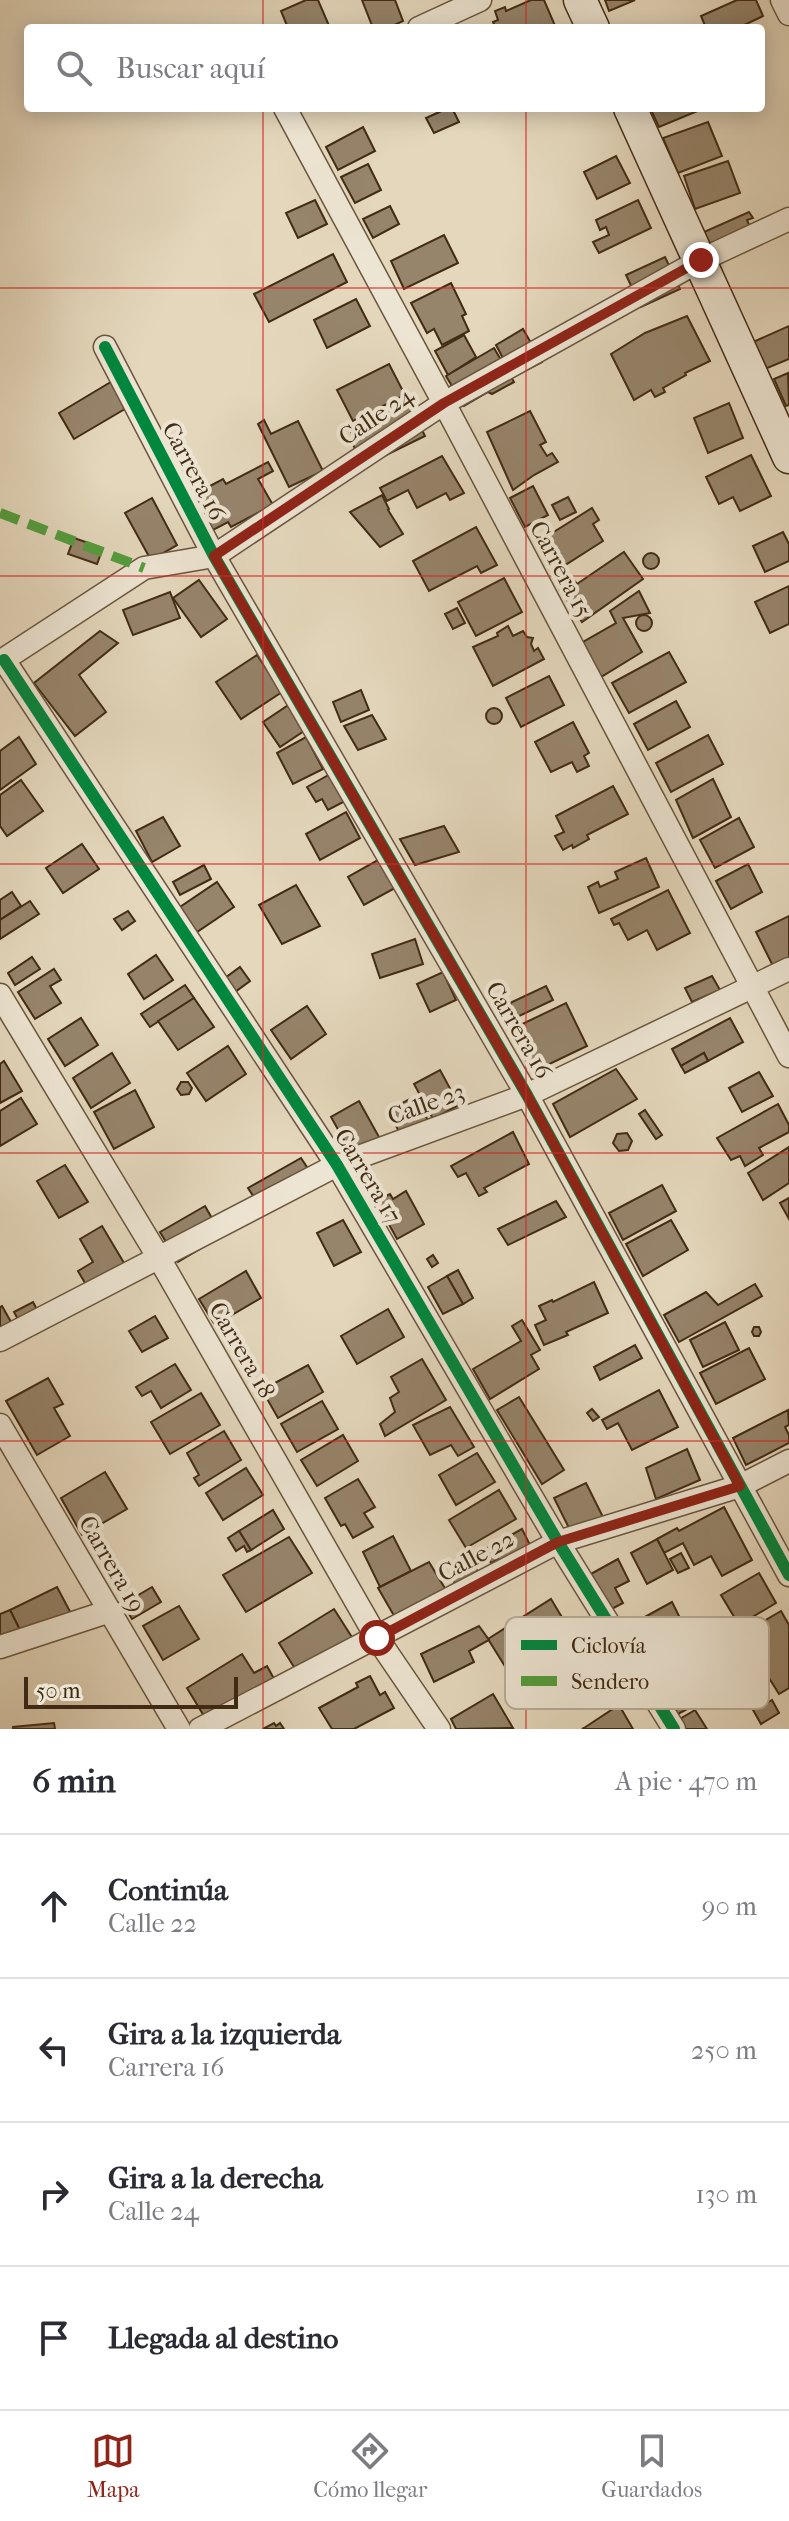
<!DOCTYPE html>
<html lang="es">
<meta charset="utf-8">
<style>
body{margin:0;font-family:"IM FELL French Canon",serif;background:#f2f2f3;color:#2b2b33}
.scale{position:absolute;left:24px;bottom:20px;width:214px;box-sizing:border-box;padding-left:8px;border:4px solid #412b14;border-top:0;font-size:22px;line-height:28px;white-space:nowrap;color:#412b14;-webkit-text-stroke:6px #ede5d3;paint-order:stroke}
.stop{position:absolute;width:24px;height:24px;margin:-18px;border:6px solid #8f2418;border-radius:50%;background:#fff}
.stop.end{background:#8f2418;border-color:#fff;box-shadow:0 2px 8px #0008}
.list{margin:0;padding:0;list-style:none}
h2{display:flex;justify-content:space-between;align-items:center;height:104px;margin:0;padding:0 32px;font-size:34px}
h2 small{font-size:26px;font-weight:400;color:#7c7c81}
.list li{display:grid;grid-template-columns:52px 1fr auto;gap:24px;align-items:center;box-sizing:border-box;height:144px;padding:0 32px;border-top:2px solid #e1e1e2}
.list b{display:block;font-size:30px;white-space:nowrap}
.list p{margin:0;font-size:26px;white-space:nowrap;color:#7c7c81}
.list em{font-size:26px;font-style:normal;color:#7c7c81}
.icon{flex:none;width:44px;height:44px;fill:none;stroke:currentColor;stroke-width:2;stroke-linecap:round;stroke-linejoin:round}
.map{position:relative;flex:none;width:789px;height:1729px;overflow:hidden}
.search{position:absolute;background:#fff;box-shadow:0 4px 20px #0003;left:24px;right:24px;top:24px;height:88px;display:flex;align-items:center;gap:20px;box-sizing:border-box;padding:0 28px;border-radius:8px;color:#7c7c81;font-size:30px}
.sheet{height:680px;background:#fff}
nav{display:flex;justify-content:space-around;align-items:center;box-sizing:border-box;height:112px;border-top:2px solid #e1e1e2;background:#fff;font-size:22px;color:#7c7c81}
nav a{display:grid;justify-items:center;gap:4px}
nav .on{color:#8f2418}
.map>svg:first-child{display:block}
.building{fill:#96846b;stroke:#412b14;stroke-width:2}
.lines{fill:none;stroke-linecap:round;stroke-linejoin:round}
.street-casing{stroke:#6a563e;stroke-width:25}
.secondary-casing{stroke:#412b14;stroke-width:35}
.street{stroke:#ede5d3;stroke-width:22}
.secondary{stroke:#ede5d3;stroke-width:32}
.quiet{stroke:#539d3d;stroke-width:10;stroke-dasharray:20 10;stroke-linecap:butt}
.cycleway-casing{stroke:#ede5d3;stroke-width:17}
.cycleway{stroke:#00873e;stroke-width:12}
.route{stroke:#8f2418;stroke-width:10}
.grid{fill:none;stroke:#d62828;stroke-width:2;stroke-opacity:0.55}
.labels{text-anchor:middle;stroke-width:8;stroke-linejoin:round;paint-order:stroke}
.street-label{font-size:24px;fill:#412b14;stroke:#ede5d3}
.key{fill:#ede5d3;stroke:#b9ad9a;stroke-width:2}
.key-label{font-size:22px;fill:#412b14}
</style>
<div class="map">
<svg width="789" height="1729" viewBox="0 0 789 1729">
<rect width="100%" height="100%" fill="#e4d7bc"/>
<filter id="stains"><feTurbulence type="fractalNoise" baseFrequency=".0025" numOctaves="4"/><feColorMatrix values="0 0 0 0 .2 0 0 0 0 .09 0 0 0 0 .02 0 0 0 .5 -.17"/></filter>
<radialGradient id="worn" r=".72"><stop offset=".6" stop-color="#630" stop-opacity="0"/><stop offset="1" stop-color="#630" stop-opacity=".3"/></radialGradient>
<g class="building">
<polygon points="306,0 318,0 330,28 288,28 281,11"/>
<polygon points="362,0 395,0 403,21 388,28 373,28"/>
<polygon points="531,0 544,0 556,28 496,28 493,22 498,20 495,11 505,7 506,11"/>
<polygon points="605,0 635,0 609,11"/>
<polygon points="737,0 756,0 763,16 738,28 706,28 701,16"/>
<polygon points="448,108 452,108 459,122 434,133 426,118"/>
<polygon points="650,108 699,108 700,110 659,127"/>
<polygon points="708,122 722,156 678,173 663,138"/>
<polygon points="363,127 375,151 338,170 326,147"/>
<polygon points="616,156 630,183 597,199 584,172"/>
<polygon points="728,161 740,193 695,209 684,176"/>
<polygon points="368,164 381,190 355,203 341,177"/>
<polygon points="315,200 327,224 298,238 286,213"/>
<polygon points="638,200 651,228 599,253 593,242 609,235 606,227 600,230 596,220"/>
<polygon points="390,206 399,224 373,238 363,219"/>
<polygon points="749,212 753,218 747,220 757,244 717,261 704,232"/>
<polygon points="444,235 458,263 404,289 391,261"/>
<polygon points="333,254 347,282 269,322 254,294"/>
<polygon points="665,257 680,289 641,307 626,275"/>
<polygon points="451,283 466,314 462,316 469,331 442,345 434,329 427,333 411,303"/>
<polygon points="356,299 370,326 327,348 314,320"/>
<polygon points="687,316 710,361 685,373 686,375 663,388 665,392 655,397 651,390 634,400 611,354 645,333"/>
<polygon points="789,326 789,359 765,369 753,342"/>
<polygon points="523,329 542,362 513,377 496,345"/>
<polygon points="464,335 476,357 448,375 435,351"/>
<polygon points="494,348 514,382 492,394 488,392 464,406 446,376"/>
<polygon points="389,364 405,395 353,421 337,390"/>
<polygon points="788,373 789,405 786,406 774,379"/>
<polygon points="114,380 130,406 74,439 59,413"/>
<polygon points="407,399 425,436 364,466 351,441 355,440 349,428"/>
<polygon points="729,403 743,438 708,453 694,418"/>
<polygon points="530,411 546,442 540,445 547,456 552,453 558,462 534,475 513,490 487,432"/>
<polygon points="264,420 271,434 298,421 323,471 289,487 258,424"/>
<polygon points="751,455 771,496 740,511 733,497 719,504 706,477"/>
<polygon points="442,456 464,493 450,500 446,493 417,508 408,490 387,501 380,488"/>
<polygon points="268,462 273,471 258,479 273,505 231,527 228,522 213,530 193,495 223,479 226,484"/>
<polygon points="533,486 548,515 525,527 510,498"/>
<polygon points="382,495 389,509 388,510 403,534 380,547 350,512"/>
<polygon points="568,497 576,512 560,520 552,505"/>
<polygon points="152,498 177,545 151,560 125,513"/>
<polygon points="592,508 599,520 593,524 603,541 559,569 541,540"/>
<polygon points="476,527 497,565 481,573 477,566 429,591 413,561"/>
<polygon points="783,532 789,544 789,561 765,572 753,546"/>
<polygon points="74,538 103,548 97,564 68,554"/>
<polygon points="624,552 643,579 582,622 560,590 574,580 577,584"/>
<circle cx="651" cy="561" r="8"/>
<polygon points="504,578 522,612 476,636 458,602"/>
<polygon points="199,580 227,619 201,637 173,598"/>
<polygon points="789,586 789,624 770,633 755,602"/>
<polygon points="639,591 650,613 623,618 642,652 601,677 583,642 616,623 610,611"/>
<polygon points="170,592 180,618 133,635 123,610"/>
<polygon points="457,608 465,623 453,629 445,614"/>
<circle cx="644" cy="623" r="8"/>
<polygon points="508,626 513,636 523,631 527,637 533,638 531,644 534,651 538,648 544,659 493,686 473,647 498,636 497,633"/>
<polygon points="100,631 118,643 79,675 106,712 75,736 34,683"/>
<polygon points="669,652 686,682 629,713 612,683"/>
<polygon points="257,655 282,692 241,719 216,682"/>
<polygon points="549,676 564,705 521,727 506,698"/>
<polygon points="361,690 369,710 341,722 333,702"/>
<polygon points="676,701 690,727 648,750 634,724"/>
<polygon points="290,704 307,729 280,747 263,722"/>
<circle cx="494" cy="716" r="8"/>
<polygon points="372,715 386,739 358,750 344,726"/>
<polygon points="573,722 589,753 584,756 589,766 577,772 572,762 551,772 535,742"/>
<polygon points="708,735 723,764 671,792 656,763"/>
<polygon points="19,737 36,764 0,790 0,751"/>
<polygon points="306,737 323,769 293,784 277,753"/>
<polygon points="332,773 347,800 328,810 322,799 316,802 307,787"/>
<polygon points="713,779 731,817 693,838 676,800"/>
<polygon points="21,780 43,811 7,836 0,826 0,795"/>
<polygon points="613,786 628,814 587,835 589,839 573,848 572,845 563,850 555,836 564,832 556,816"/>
<polygon points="346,812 360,838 320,860 306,834"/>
<polygon points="163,817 180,846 152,862 136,831"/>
<polygon points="739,818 754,847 715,868 700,840"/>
<polygon points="444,826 459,852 415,865 400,839"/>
<polygon points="82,844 99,869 63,893 46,868"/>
<polygon points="646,858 659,887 599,913 588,887 598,882 600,887 618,879 615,872"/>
<polygon points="380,859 395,888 364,905 348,877"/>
<polygon points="748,864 762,892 731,909 716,881"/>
<polygon points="204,865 211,879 180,895 173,882"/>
<polygon points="217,882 234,907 194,934 177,909"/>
<polygon points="296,885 320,926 282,944 259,905"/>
<polygon points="668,890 690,933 657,950 647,930 628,940 619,923 614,925 611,919"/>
<polygon points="12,892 21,906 0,920 0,900"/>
<polygon points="30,901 39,914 0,939 0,920"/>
<polygon points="128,911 135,921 122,930 114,919"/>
<polygon points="789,916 789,959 773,966 756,932"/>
<polygon points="415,939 423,964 380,978 372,954"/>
<polygon points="156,955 173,980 144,999 128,974"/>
<polygon points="32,957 40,969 15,985 8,973"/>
<polygon points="240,967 250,981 235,992 225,978"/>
<polygon points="54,969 61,980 50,986 61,1003 35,1019 18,992"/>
<polygon points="443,972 456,1000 430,1012 417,984"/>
<polygon points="712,976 720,990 692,1002 685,988"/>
<polygon points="185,985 194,998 150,1027 141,1014"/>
<polygon points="546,986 553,1000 517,1017 510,1003"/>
<polygon points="194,998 214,1027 178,1050 158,1021"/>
<polygon points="566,1003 587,1046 535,1071 514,1028"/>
<polygon points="307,1006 326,1034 291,1059 271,1030"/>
<polygon points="81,1018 98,1045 65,1066 48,1039"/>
<polygon points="730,1018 743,1042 708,1061 704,1053 681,1066 672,1049"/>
<polygon points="228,1046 246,1074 206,1101 187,1073"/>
<polygon points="112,1053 130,1083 91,1108 73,1078"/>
<polygon points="704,1053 708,1061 685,1073 681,1066"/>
<polygon points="4,1061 22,1091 0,1103 0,1064"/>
<polygon points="616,1069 637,1099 570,1137 553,1104"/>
<polygon points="440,1070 459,1105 433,1119 414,1084"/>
<polygon points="759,1072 773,1096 742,1112 729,1088"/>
<polygon points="181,1082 188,1082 192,1088 189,1094 181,1095 177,1089"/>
<polygon points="135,1090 154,1127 114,1149 94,1112"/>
<polygon points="415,1096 430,1124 403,1139 388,1111"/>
<polygon points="21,1098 37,1124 0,1146 0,1111"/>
<polygon points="359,1101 384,1146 356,1162 331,1117"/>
<polygon points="778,1104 789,1125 789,1132 759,1148 763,1155 745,1166 740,1156 731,1160 717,1138"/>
<polygon points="645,1110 662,1135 656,1139 639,1114"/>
<polygon points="513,1132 529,1164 484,1188 487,1192 479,1196 466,1173 458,1177 451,1166"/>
<polygon points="627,1133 632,1141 628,1150 619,1151 613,1143 617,1134"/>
<polygon points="789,1147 789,1183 763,1200 748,1173"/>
<polygon points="301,1158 318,1184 265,1214 248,1188"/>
<polygon points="65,1165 88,1202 59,1218 37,1181"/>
<polygon points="662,1185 676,1211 623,1240 609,1213"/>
<polygon points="406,1191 424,1224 397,1239 376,1201 390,1194 393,1199"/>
<polygon points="789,1198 789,1219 780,1203"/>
<polygon points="556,1201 566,1217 508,1245 498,1229"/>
<polygon points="205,1206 222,1236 178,1262 160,1232"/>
<polygon points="343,1220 361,1252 334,1266 317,1233"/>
<polygon points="671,1220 688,1250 643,1276 626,1244"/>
<polygon points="102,1226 133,1278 95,1300 78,1271 93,1262 80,1239"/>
<polygon points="433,1255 438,1263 432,1267 427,1259"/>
<polygon points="458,1270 473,1298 463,1304 447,1276"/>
<polygon points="246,1271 261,1298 215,1325 199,1299"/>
<polygon points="447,1276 463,1304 443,1314 428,1287"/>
<polygon points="594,1282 608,1313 566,1332 568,1335 544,1345 535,1325 546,1320 539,1306 552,1300 553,1302"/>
<polygon points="755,1284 762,1296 679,1342 664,1315 706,1292 718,1305"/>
<polygon points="33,1302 41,1317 22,1327 14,1312"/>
<polygon points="2,1306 20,1338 0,1350 0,1307"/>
<polygon points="388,1309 404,1337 357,1364 341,1336"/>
<polygon points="155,1316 168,1338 142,1352 129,1331"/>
<polygon points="522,1320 540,1350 531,1355 539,1369 490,1399 473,1369 521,1341 512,1326"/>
<polygon points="725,1322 739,1350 703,1367 690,1340"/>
<polygon points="754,1327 759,1327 761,1332 759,1336 754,1336 752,1332"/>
<polygon points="635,1345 642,1358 600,1380 594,1367"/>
<polygon points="749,1348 765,1379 716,1404 700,1373"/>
<polygon points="422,1359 446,1400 385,1436 380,1424 395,1412 390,1398 399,1392 391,1377"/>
<polygon points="175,1364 191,1390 161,1408 151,1391 142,1396 136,1387"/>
<polygon points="308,1365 323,1392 278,1418 262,1390"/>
<polygon points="48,1378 63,1404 54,1408 70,1436 37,1455 6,1401"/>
<polygon points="659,1390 678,1427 632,1450 618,1423 607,1429 602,1420"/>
<polygon points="201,1393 220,1425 170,1454 151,1422"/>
<polygon points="519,1397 564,1470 542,1484 497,1410"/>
<polygon points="322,1401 338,1429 297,1452 281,1424"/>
<polygon points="450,1407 474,1447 458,1456 451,1445 430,1455 413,1425"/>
<polygon points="592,1409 599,1417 593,1421 587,1413"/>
<polygon points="788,1410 789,1425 785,1427 789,1435 789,1443 746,1465 733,1438"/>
<polygon points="224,1431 241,1460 199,1486 194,1478 199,1475 187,1453"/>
<polygon points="343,1435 358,1461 317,1486 301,1460"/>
<polygon points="687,1449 700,1480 656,1499 646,1468"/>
<polygon points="477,1453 495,1482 456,1505 439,1475"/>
<polygon points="246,1468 263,1495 223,1520 206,1493"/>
<polygon points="105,1472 127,1509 82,1535 61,1498"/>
<polygon points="358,1479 375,1507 364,1513 373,1527 353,1538 345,1524 341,1526 325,1498"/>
<polygon points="586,1483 607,1525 575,1540 554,1498"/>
<polygon points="499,1490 516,1519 466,1548 449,1520"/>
<polygon points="724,1507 752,1560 722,1576 711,1556 694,1565 683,1543 664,1553 657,1539 677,1528 679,1531"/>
<polygon points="273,1510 284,1529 251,1550 239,1531"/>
<polygon points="522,1529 538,1561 508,1578 498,1559 491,1563 484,1550"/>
<polygon points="239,1531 251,1550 247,1552 244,1546 236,1551 228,1538"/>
<polygon points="393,1536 411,1571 380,1587 363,1552"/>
<polygon points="289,1537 312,1573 246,1612 223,1575"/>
<polygon points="657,1539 673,1570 647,1584 631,1553"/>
<polygon points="681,1553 689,1568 678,1573 670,1559"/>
<polygon points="618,1559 629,1581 615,1588 623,1603 608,1611 589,1575"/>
<polygon points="429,1562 446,1590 400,1626 378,1588"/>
<polygon points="473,1563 487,1588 464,1599 450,1575"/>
<polygon points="759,1573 776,1603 739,1625 721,1595"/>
<polygon points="57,1587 75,1621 27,1644 10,1610"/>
<polygon points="152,1587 161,1602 132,1619 123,1604"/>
<polygon points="551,1599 578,1644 575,1645 583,1657 521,1692 488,1639"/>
<polygon points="672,1602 679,1616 632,1642 625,1628"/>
<polygon points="179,1606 199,1639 163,1660 143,1626"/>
<polygon points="334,1609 355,1642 299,1675 279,1643"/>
<polygon points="10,1610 27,1644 0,1648 0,1614"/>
<polygon points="781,1611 789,1625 789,1688 779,1694 754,1654 769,1645 757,1625"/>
<polygon points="479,1626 489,1640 469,1651 474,1662 434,1682 421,1654"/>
<polygon points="242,1654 254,1673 267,1666 278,1686 210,1726 187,1688"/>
<polygon points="370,1676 380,1695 385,1692 394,1708 354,1729 332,1729 319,1708 358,1687 356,1683"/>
<polygon points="679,1684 691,1707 665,1721 652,1699"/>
<polygon points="493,1694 513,1728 456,1729 451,1719"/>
<polygon points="772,1700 779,1713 761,1724 753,1710"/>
<polygon points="619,1705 633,1729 582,1729 584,1728"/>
<polygon points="695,1710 707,1729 669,1729 668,1726"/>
<polygon points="54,1723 55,1729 13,1729 13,1727"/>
<polygon points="274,1723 276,1726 280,1723 284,1729 263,1729"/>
</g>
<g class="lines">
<defs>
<g id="street">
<polyline points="782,0 789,14"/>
<polyline points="419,28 480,0"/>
<polyline points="285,108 444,403 789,1056"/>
<polyline points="105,347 214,556 527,1095 789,1575"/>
<polyline points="4,660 337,1165 558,1542 674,1729"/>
<polyline points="0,662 144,568 214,556 444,403 701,260 789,219"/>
<polyline points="0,995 159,1258 377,1638 439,1729"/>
<polyline points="0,1340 337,1165 527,1095 789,969"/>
<polyline points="0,1425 179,1729"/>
<polyline points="0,1647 110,1611"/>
<polyline points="200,1729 558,1542 740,1486 789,1461"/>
</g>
<g id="secondary">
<polyline points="580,0 593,28"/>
<polyline points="630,108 789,457"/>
</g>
</defs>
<use href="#street" class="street-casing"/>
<use href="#secondary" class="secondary-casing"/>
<use href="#street" class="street"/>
<use href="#secondary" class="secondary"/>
<polyline class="quiet" points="0,513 144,568"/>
<defs>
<g id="cycleway">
<polyline points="105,347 214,556 527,1095 789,1575"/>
<polyline points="4,660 337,1165 558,1542 674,1729"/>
</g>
</defs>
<use href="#cycleway" class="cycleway-casing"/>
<use href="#cycleway" class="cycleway"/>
</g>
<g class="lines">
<polyline class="route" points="377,1638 558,1542 740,1486 527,1095 214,556 444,403 701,260"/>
</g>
<path class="grid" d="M 263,0 L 263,28M 526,0 L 526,28M 263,108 L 263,1729M 526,108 L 526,1729M 0,288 L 789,288M 0,576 L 789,576M 0,864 L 789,864M 0,1153 L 789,1153M 0,1441 L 789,1441"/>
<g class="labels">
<g class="street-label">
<text transform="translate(376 416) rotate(-34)" y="8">Calle 24</text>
<text transform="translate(194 471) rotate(62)" y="8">Carrera 16</text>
<text transform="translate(561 569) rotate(62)" y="8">Carrera 15</text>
<text transform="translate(519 1030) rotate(60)" y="8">Carrera 16</text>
<text transform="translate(426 1104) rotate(-20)" y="8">Calle 23</text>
<text transform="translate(368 1176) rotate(59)" y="8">Carrera 17</text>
<text transform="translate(242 1350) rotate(60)" y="8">Carrera 18</text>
<text transform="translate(476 1556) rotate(-28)" y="8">Calle 22</text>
<text transform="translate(112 1564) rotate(60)" y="8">Carrera 19</text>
</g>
</g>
<rect x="505" y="1617" width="264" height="92" rx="12" class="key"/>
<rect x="521" y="1640" width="36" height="10" fill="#00873e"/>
<rect x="521" y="1676" width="36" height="10" fill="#539d3d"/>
<g class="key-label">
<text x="571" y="1653">Ciclovía</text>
<text x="571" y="1689">Sendero</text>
</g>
<rect width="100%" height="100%" filter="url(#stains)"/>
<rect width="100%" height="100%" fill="url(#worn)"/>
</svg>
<div class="scale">50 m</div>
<div class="stop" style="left:377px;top:1638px"></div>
<div class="stop end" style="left:701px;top:260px"></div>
<div class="search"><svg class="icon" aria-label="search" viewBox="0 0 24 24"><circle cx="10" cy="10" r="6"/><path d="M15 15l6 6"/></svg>Buscar aquí</div>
</div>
<section class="sheet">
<h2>6 min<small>A pie · 470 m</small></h2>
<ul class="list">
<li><svg class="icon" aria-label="ahead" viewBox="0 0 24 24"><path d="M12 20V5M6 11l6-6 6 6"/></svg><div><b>Continúa</b><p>Calle 22</p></div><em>90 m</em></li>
<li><svg class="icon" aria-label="left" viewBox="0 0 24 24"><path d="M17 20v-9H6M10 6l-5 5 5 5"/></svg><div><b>Gira a la izquierda</b><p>Carrera 16</p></div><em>250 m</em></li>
<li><svg class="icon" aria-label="right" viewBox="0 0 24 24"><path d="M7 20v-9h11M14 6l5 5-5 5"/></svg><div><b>Gira a la derecha</b><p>Calle 24</p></div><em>130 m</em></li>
<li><svg class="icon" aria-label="arrive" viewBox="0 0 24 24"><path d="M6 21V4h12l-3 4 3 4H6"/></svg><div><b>Llegada al destino</b></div></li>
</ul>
</section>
<nav>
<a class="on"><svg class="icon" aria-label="map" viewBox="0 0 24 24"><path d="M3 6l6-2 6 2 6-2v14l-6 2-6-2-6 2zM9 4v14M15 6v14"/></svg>Mapa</a>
<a><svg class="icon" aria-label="directions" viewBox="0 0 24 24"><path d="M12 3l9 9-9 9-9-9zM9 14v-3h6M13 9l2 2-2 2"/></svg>Cómo llegar</a>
<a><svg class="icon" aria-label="saved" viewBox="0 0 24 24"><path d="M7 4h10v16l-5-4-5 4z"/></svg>Guardados</a>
</nav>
